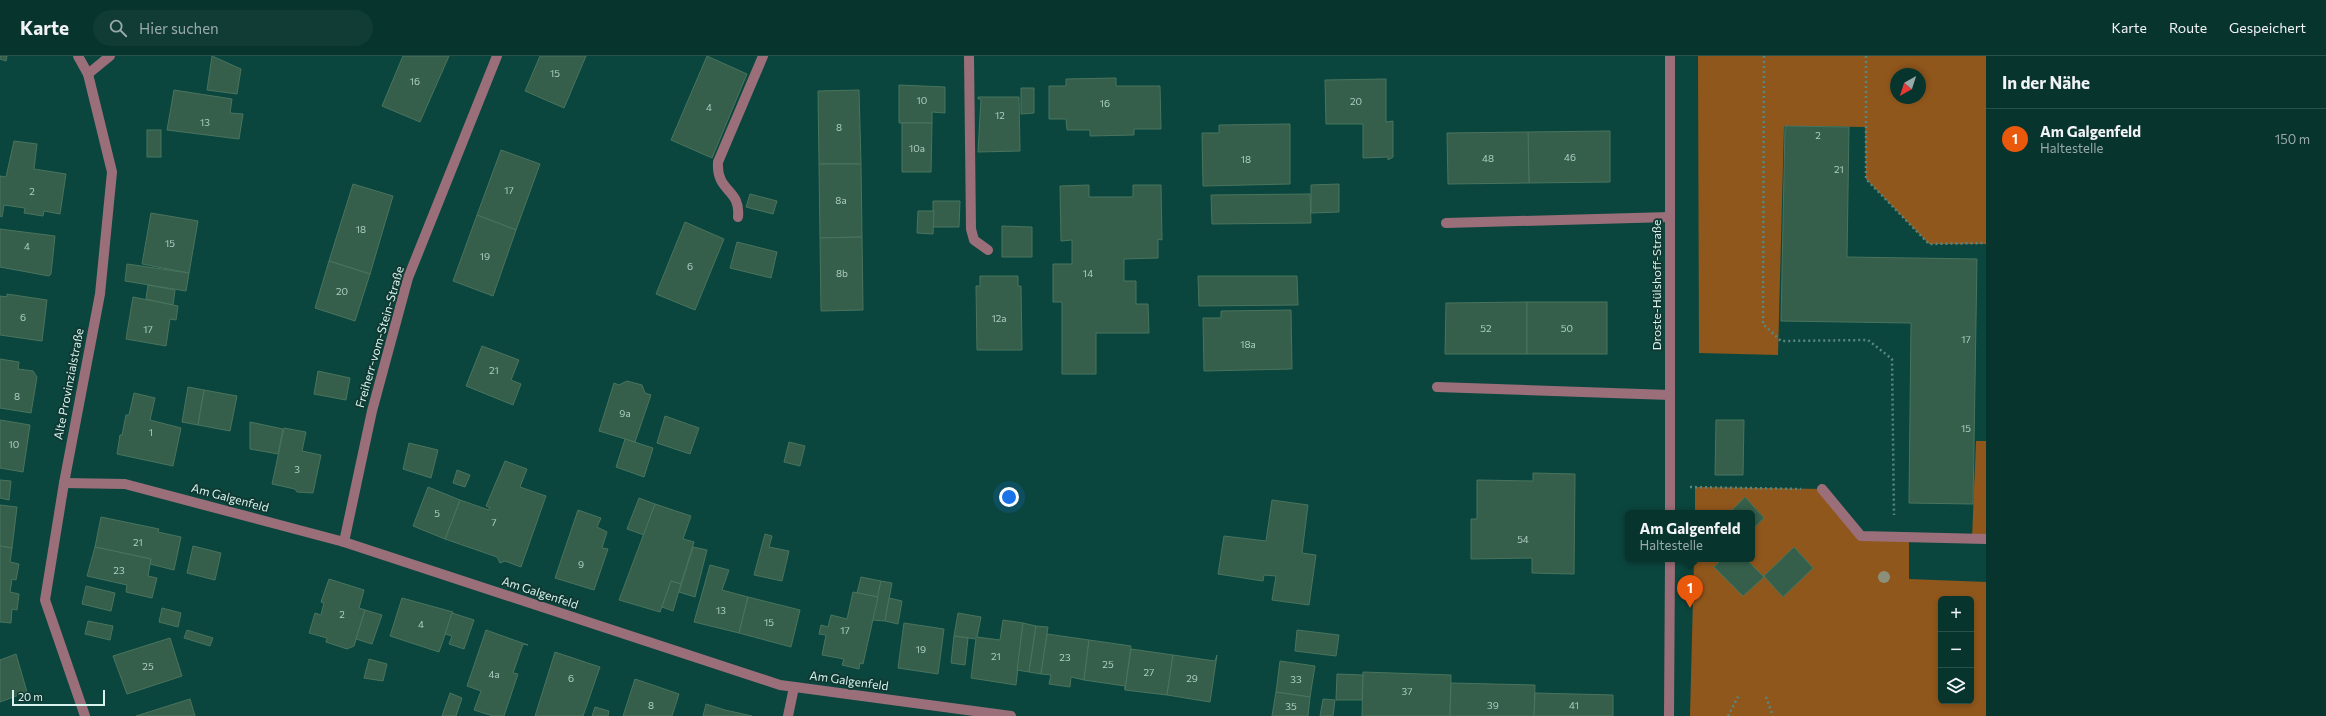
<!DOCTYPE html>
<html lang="de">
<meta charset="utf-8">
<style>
body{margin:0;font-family:Commissioner,sans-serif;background:#113c36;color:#f1f3f6}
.controls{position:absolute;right:12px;bottom:12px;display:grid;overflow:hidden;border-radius:6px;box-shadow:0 2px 6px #0003}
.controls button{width:36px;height:36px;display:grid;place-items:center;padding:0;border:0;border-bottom:1px solid #294f4a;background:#08342e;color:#f1f3f6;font:20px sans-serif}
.compass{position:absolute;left:1890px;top:12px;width:36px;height:36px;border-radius:50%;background:#08342e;box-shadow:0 2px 6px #0003;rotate:219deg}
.scale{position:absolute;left:12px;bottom:10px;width:93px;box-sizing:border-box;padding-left:4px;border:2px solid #d8f3ed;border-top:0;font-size:11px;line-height:14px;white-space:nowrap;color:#d8f3ed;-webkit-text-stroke:3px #103933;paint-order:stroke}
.you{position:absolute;left:1009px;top:441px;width:14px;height:14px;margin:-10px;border:3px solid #fff;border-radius:50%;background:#1a73e8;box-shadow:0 0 0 6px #1a73e833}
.badge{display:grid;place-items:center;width:26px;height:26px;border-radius:50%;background:#ea580c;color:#fff;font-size:13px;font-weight:700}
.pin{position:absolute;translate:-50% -33px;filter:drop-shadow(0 1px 2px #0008)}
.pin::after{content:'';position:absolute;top:21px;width:14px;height:12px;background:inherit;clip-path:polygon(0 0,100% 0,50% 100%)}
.popup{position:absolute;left:1625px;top:454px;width:130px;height:52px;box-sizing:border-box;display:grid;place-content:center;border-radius:6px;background:#08342e;filter:drop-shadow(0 1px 3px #0005);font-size:13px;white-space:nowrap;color:#98aaaa}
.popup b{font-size:15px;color:#f1f3f6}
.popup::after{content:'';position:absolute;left:50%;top:100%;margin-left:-8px;border:8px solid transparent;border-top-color:#08342e}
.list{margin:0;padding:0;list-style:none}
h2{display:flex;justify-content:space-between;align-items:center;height:52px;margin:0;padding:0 16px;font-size:17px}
h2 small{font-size:13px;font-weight:400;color:#98aaaa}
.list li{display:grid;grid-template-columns:26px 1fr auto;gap:12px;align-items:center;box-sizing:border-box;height:60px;padding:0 16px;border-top:1px solid #294f4a}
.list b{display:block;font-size:15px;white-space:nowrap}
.list p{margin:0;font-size:13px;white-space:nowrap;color:#98aaaa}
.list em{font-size:13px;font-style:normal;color:#98aaaa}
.icon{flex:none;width:22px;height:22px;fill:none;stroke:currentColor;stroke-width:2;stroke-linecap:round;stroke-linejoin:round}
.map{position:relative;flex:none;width:1986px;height:660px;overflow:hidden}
header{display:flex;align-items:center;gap:24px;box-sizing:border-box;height:56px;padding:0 20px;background:#08342e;border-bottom:1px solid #294f4a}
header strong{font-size:19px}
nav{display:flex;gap:22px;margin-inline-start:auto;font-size:14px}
.search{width:280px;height:36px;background:#113c36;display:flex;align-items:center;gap:10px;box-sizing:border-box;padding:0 14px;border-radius:22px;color:#98aaaa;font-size:15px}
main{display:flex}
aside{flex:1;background:#08342e}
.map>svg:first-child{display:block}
.green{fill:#90571c;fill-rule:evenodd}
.building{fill:#355f4b;stroke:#49745e}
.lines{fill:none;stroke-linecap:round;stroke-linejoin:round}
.path{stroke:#598780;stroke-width:2.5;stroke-dasharray:2 3;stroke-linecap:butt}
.minor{stroke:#9b6f7a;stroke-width:10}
.tree{fill:#8c907a}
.labels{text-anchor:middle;stroke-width:4;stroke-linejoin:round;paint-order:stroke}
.number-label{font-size:10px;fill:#afcec4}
.street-label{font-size:12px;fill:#d8f3ed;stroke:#103933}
</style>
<header>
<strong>Karte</strong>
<div class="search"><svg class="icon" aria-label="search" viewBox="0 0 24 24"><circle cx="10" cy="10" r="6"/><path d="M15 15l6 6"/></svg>Hier suchen</div>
<nav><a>Karte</a><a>Route</a><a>Gespeichert</a></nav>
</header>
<main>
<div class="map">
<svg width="1986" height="660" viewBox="0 0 1986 660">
<rect width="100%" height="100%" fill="#0b463e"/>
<g class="green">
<path d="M 1698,0 L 1986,0 L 1986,188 L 1929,188 L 1866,123 L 1865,71 L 1784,70 L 1778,299 L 1699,297 ZM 1896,18 L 1920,18 L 1920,42 L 1896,42 Z"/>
<polygon points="1976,385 1986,385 1986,483 1972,483"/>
<path d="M 1695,431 L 1822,433 L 1861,480 L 1909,482 L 1909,523 L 1986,526 L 1986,660 L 1690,660 L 1694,503 L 1752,503 L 1752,457 L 1695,457 ZM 1941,543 L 1971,543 L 1971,645 L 1941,645 Z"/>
</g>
<g class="building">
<polygon points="0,0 7,0 6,5 0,3"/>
<polygon points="212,0 241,13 237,38 207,34"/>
<polygon points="403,0 449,0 420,66 382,50"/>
<polygon points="540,0 586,0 564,52 525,35"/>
<polygon points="707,0 747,18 712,102 671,84"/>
<polygon points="1116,22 1116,30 1160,30 1161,73 1134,73 1134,79 1090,80 1090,74 1067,74 1066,63 1049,63 1049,30 1066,30 1066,23"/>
<polygon points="1386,23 1386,66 1393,65 1393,101 1388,104 1388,101 1363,102 1363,68 1326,68 1325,24"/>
<polygon points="899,29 945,31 945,57 932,56 932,67 899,67"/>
<polygon points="1021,32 1034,32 1034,57 1021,58"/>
<polygon points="174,34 232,43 230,57 243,58 239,83 167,74"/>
<polygon points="859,34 861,108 819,108 818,35"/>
<polygon points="978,41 1019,41 1020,95 978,96 981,43 978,43"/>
<polygon points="902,67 932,67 931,116 902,116"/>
<polygon points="1290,68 1290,128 1203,130 1202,77 1219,77 1219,69"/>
<polygon points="1785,70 1849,71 1847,201 1977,203 1973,448 1909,447 1911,267 1781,265"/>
<rect x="147" y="74" width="14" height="27"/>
<polygon points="1610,75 1610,126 1529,127 1528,76"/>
<polygon points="1528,76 1529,127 1448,128 1447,77"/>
<polygon points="14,85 37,88 34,113 66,118 60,158 44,155 43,160 24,157 25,152 4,149 2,161 0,160 0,120 6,121"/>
<polygon points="501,94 540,108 516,174 477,159"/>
<polygon points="819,108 861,108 862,181 820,182"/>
<polygon points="353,128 393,140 370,218 329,205"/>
<polygon points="1339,128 1339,156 1311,157 1311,129"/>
<polygon points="1089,129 1089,141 1133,141 1133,129 1161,129 1162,184 1158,183 1158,202 1124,203 1124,225 1136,225 1136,248 1148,248 1149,277 1096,277 1096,318 1062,318 1062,246 1053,246 1053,208 1072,208 1072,184 1061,185 1060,130"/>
<polygon points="750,138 777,145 773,158 746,151"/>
<polygon points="1310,138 1311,167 1212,168 1211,139"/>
<polygon points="933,145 960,145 959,171 933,171"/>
<polygon points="918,155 934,155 933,178 917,177"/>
<polygon points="151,157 198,165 189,217 142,208"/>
<polygon points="477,159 516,174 493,240 453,225"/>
<polygon points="685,166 724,183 695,254 656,238"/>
<polygon points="1002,170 1032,171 1032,201 1002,201"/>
<polygon points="0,173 55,180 51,218 49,220 0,211"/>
<polygon points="862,181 863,254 821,255 820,182"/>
<polygon points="737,186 777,196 771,222 730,212"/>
<polygon points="329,205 370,218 355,265 315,252"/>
<polygon points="127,208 189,217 186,235 125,225"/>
<polygon points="980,220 1018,220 1018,230 1021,230 1022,294 977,294 976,230 980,230"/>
<polygon points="1198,220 1297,220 1298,249 1199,250"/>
<polygon points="148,229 175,234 173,249 146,243"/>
<polygon points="7,238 47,244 42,285 0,279 0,240 7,241"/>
<polygon points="133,241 178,250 176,264 170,263 166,290 126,283"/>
<polygon points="1527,246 1527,298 1445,298 1446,247"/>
<rect x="1527" y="246" width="80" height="52"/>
<polygon points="1291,254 1292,313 1204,315 1203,262 1221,262 1221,255"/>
<polygon points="482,290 519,304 511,324 521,328 513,349 466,330"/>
<polygon points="0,303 19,306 18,313 33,315 37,321 31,357 0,352"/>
<polygon points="318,315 350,322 346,344 314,338"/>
<polygon points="627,325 642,329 645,337 651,339 635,386 599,375 614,327 619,329"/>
<polygon points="188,331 204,334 198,369 182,366"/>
<polygon points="204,334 237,340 230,375 198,369"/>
<polygon points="134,337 155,342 150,364 181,372 173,410 117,398 120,379 122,379 126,359 129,359"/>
<polygon points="665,360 699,372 690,398 657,387"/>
<polygon points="0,364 30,369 23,416 0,412"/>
<polygon points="1716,364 1744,364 1743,419 1715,419"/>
<polygon points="250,366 283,373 278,398 250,393"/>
<polygon points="284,372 306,376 302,395 321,399 313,437 297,436 295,433 272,428"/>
<polygon points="625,383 653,392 644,421 616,411"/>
<polygon points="789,386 805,390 800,410 784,406"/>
<polygon points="409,387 438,394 431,422 403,413"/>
<polygon points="505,405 527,413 520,431 546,440 521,511 505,505 500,507 497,501 445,483 460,444 489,454 490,452 486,450"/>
<polygon points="457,414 470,419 465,431 453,427"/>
<polygon points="1533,417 1575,418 1574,518 1532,517 1532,502 1471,503 1471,463 1477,463 1477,424 1533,425"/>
<polygon points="0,424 11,425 9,444 0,442"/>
<polygon points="428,431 460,444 445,483 413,470"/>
<polygon points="1745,441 1764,462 1752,474 1752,457 1729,457"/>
<polygon points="639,442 655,448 644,479 627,473"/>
<polygon points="1272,444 1308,449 1302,497 1316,499 1309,549 1272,544 1276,520 1264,519 1263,525 1218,518 1224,480 1266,485"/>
<polygon points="655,448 691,460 683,483 694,486 681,528 671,525 660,556 619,544"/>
<polygon points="0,449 17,451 12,492 0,490"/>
<polygon points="578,454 601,462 597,471 607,476 602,492 608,493 594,534 555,522"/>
<polygon points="101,461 159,473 158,476 181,481 174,514 150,508 151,503 95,491"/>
<polygon points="765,478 772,480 769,491 789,495 782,525 754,519"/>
<polygon points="0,490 12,492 10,506 19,508 16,524 12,523 10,536 19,538 17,554 12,553 11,567 0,566"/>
<polygon points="193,490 221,497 215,524 187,517"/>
<polygon points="95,491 151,503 148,520 157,522 152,542 126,536 127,529 87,520"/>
<polygon points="693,491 707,494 695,541 679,536"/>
<polygon points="1794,491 1813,512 1783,541 1764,520"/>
<polygon points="1722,503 1746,503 1764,521 1743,540 1714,511"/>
<polygon points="710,509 729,514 722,534 748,541 739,577 694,566"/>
<polygon points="861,521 881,525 878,541 857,537"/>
<polygon points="329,523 364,534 359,552 365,554 354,590 347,593 326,586 327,582 309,577 315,557 321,559 324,547 321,546"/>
<polygon points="671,525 681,528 673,555 662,551"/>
<polygon points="881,525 892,527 885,565 872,564"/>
<polygon points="86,530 115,537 111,555 82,548"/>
<polygon points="853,536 878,541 863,608 860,607 859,613 842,609 844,603 822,599 826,579 819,578 821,569 828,571 831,559 847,563"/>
<polygon points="748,541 800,554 791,591 739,577"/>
<polygon points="402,542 453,556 439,596 390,580"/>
<polygon points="889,542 902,545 898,568 885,565"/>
<polygon points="162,552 181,557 178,571 159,566"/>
<polygon points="365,554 382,559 372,588 356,583"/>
<polygon points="452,557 474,564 464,593 449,588 452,580 445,578"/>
<polygon points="958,557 981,561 977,581 1000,584 1003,564 1023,567 1016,629 971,622 976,583 954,580"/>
<polygon points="88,565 113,570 110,584 85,578"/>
<polygon points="904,567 944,573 938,618 898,612"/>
<polygon points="1023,567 1036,570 1029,616 1017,614"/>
<polygon points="1036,570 1048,571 1041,618 1029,616"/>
<polygon points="187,574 213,582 210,590 184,582"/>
<polygon points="486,574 528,589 523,588 513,617 518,618 504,660 493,660 474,654 481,635 467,630"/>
<polygon points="1297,574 1339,579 1336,600 1295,595"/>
<polygon points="1047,578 1089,584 1084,624 1071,621 1070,631 1049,628 1051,619 1041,618"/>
<polygon points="954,580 968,582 965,609 951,607"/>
<polygon points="170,582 182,620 127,638 113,600"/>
<polygon points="1089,584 1131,590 1125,634 1125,630 1084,624"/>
<polygon points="1131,593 1173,599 1167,639 1125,634"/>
<polygon points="555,596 600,611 583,660 535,660"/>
<polygon points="16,598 27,636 0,646 0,604"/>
<polygon points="1173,599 1215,605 1217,599 1210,646 1167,639"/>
<polygon points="369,603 387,608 383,625 364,622"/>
<polygon points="1280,605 1315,610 1310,641 1276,636"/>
<polygon points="1363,616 1451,619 1450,660 1362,660"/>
<polygon points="1337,618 1363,619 1362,644 1336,644"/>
<polygon points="635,623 679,638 672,660 623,660"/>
<polygon points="1451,627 1535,629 1534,660 1450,660"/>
<polygon points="1276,636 1310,641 1308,660 1272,660"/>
<polygon points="450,637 462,642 456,660 442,660"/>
<polygon points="1535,637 1613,639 1613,660 1534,660"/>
<polygon points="190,643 195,660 136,660"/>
<polygon points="1323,643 1335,644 1333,660 1320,660"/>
<polygon points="706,648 725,654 752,660 703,660"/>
<polygon points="595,651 609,655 608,660 592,660"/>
</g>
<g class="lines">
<g class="path">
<polyline points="1764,0 1763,268 1781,285 1868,284 1892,303 1894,459"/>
<polyline points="1866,0 1866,123 1929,188 1986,187"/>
<polyline points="1690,431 1801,433"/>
<polyline points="1766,641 1773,660"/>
<polyline points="1728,660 1739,639"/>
</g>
<g class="minor">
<polyline points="78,0 88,18 112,116 100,238 64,427 45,544 85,660"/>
<polyline points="969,0 971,173 974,184 988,194"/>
<polyline points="1670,0 1670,457"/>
<polyline points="88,18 110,0"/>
<path d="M 738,161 C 741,132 716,137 718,106 L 763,0"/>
<polyline points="1446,167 1670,161"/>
<polyline points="1437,331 1670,339"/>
<polyline points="64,427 125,428 344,486 780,629 1011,660"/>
<polyline points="1822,433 1861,480 1986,483"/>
<polyline points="344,486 372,355 408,222 497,0"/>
<polyline points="788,660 794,631"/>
<polyline points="1669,660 1670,503"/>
</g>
</g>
<circle class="tree" cx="1884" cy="521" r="6"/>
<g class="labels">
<g class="number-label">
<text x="555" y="21">15</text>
<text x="415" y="29">16</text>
<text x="922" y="48">10</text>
<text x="1356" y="49">20</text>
<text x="1105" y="51">16</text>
<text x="709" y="55">4</text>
<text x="1000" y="63">12</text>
<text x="205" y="70">13</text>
<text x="839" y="75">8</text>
<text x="1818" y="83">2</text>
<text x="917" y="96">10a</text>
<text x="1570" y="105">46</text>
<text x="1488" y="106">48</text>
<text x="1246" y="107">18</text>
<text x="1839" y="117">21</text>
<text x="509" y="138">17</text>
<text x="32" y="139">2</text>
<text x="841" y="148">8a</text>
<text x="361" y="177">18</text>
<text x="170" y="191">15</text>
<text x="27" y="194">4</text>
<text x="485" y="204">19</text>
<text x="690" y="214">6</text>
<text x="842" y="221">8b</text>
<text x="1088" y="221">14</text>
<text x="342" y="239">20</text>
<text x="23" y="265">6</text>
<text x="999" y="266">12a</text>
<text x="1486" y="276">52</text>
<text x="1567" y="276">50</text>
<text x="148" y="277">17</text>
<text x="1966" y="287">17</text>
<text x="1248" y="292">18a</text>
<text x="494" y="318">21</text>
<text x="17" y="344">8</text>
<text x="625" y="361">9a</text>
<text x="1966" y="376">15</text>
<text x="151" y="380">1</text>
<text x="14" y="392">10</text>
<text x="297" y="417">3</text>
<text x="437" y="461">5</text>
<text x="494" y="470">7</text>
<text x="1523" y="487">54</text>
<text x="138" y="490">21</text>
<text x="581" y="512">9</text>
<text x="119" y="518">23</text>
<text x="721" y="558">13</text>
<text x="342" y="562">2</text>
<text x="769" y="570">15</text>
<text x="421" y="572">4</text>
<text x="845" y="578">17</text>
<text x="921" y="597">19</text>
<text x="996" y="604">21</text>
<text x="1065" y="605">23</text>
<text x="1108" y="612">25</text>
<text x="148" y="614">25</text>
<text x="1149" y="620">27</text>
<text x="494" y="622">4a</text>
<text x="571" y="626">6</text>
<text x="1192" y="626">29</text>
<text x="1296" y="627">33</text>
<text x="1407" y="639">37</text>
<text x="651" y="653">8</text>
<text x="1493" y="653">39</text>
<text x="1574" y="653">41</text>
<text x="1291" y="654">35</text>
</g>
<g class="street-label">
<text transform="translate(1657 229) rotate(-90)" y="4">Droste-Hülshoff-Straße</text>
<text transform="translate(380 281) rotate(-74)" y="4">Freiherr-vom-Stein-Straße</text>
<text transform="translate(69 328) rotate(-79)" y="4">Alte Provinzialstraße</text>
<text transform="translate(230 442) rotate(15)" y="4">Am Galgenfeld</text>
<text transform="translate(540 537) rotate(18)" y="4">Am Galgenfeld</text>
<text transform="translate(849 625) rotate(8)" y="4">Am Galgenfeld</text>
</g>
</g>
</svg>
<div class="controls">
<button>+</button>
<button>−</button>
<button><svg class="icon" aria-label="layers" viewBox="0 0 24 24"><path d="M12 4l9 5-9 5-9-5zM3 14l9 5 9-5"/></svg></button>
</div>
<svg class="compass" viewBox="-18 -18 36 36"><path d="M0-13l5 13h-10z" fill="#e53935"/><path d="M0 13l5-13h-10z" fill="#98aaaa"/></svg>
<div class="scale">20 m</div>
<div class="you"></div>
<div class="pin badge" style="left:1690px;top:552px">1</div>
<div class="popup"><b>Am Galgenfeld</b>Haltestelle</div>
</div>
<aside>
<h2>In der Nähe<small></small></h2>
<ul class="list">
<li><span class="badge">1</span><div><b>Am Galgenfeld</b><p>Haltestelle</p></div><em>150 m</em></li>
</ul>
</aside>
</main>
